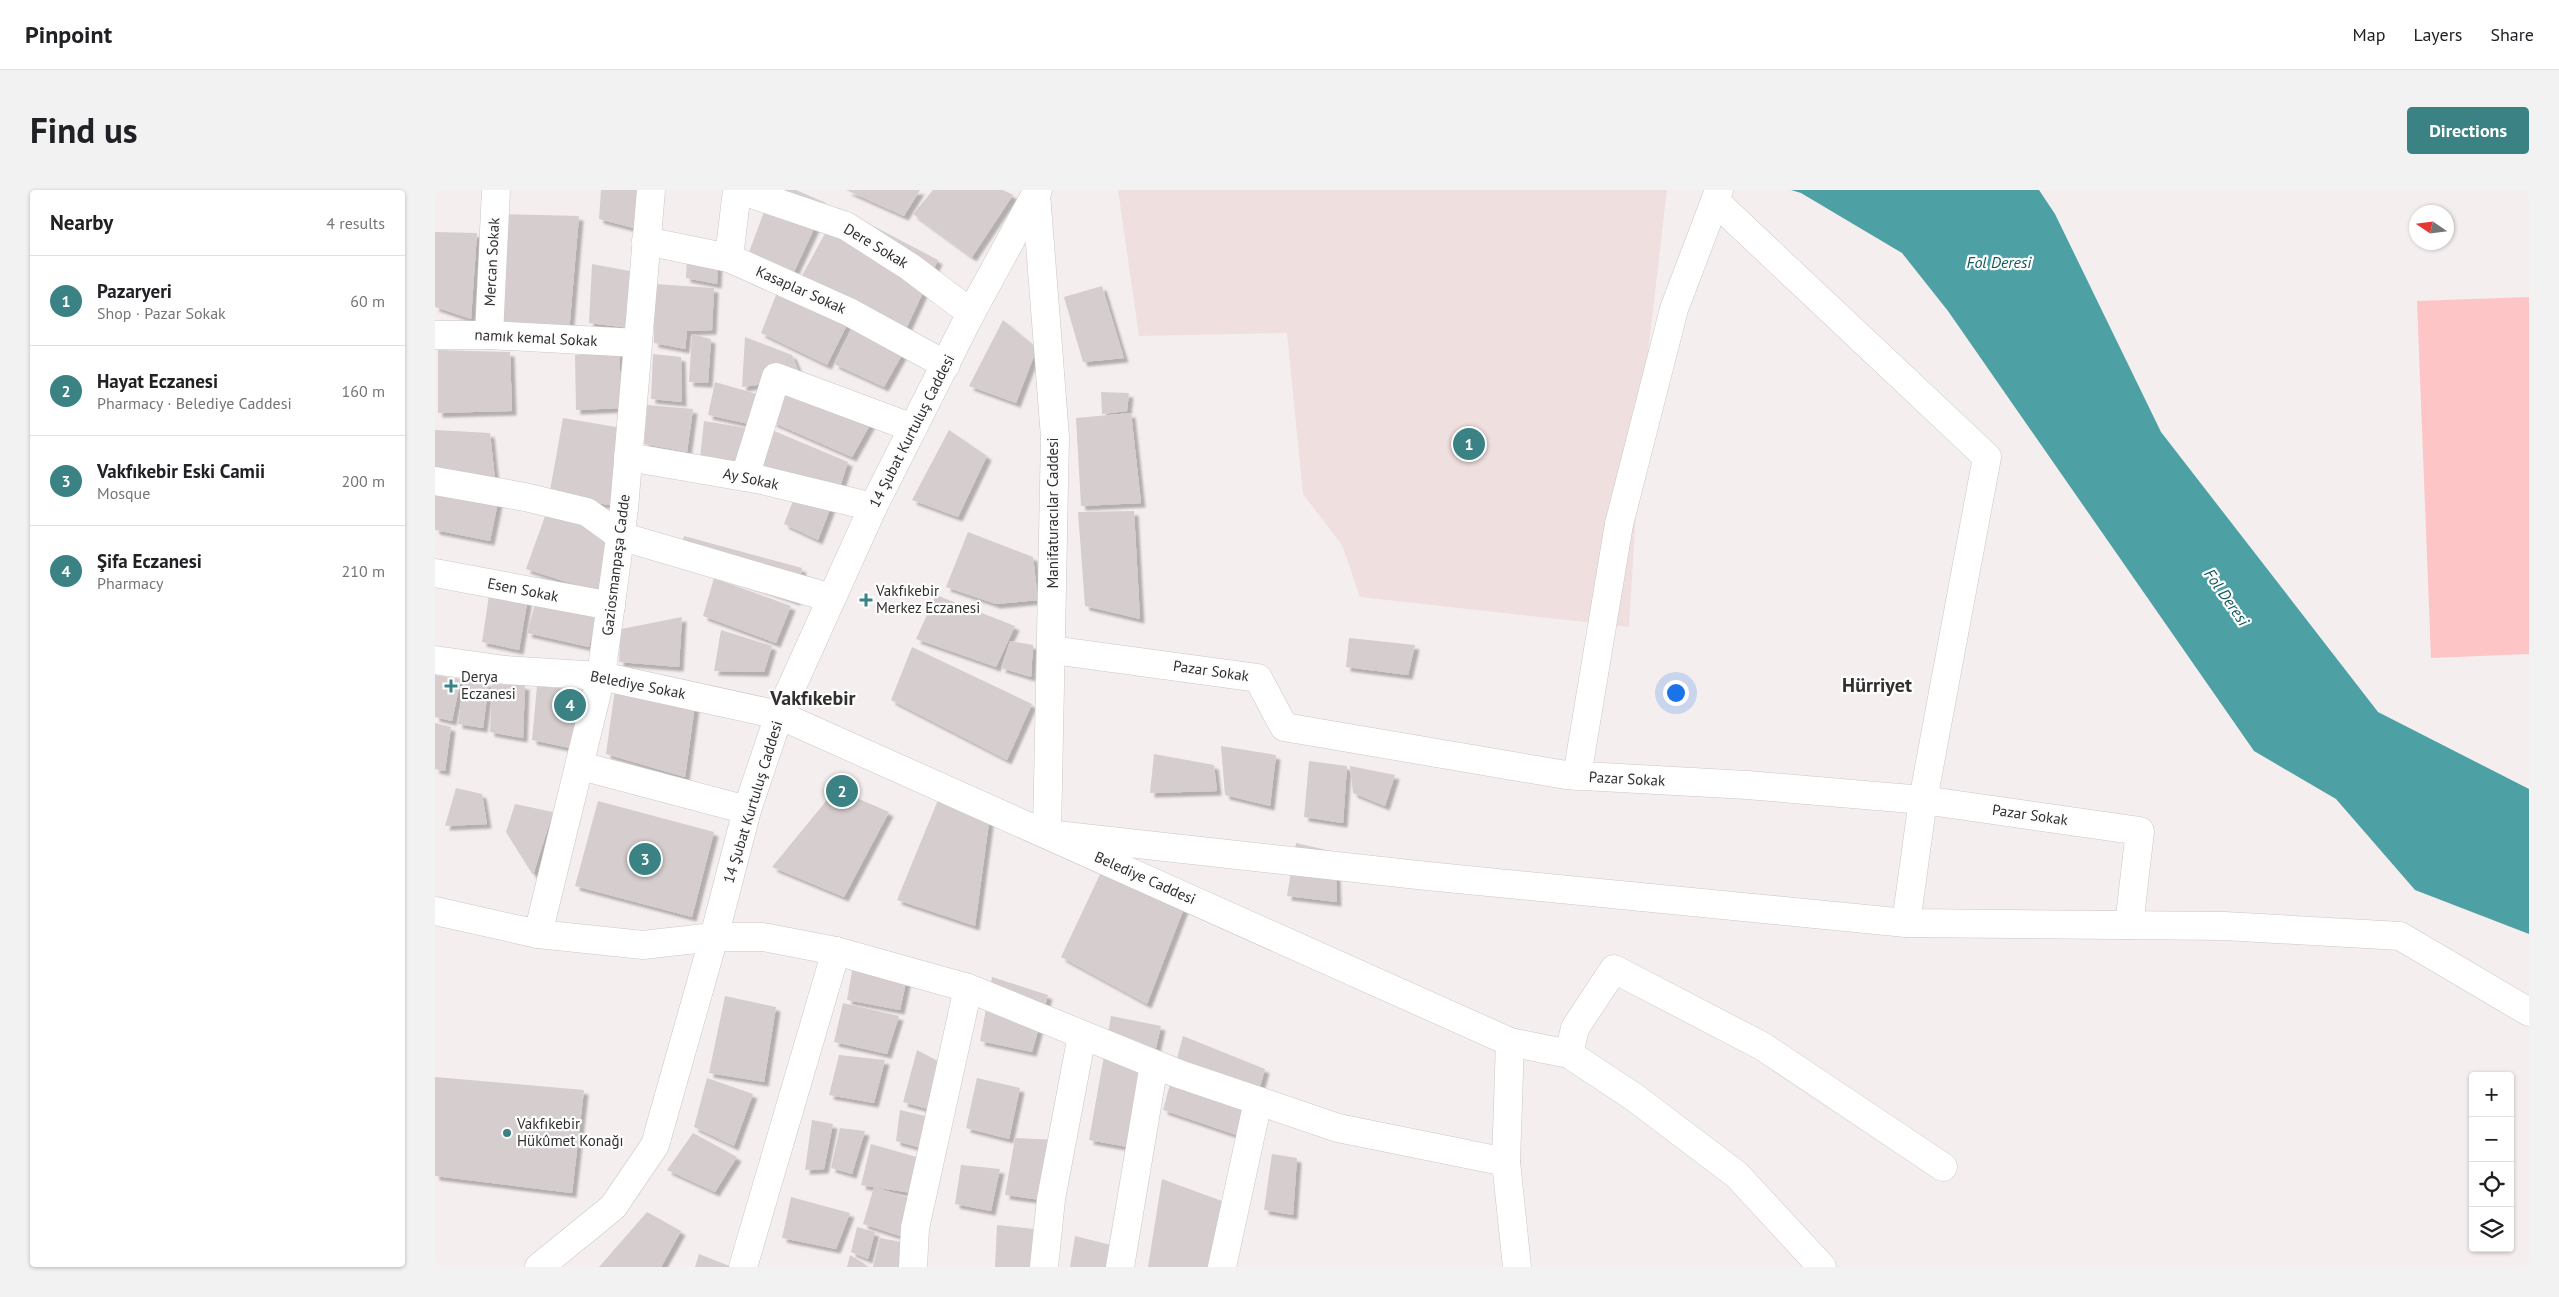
<!DOCTYPE html>
<meta charset="utf-8">
<style>
body{margin:0;font-family:"PT Sans",sans-serif;background:#f2f2f2;color:#202124}
.controls{position:absolute;right:15px;bottom:15px;display:grid;overflow:hidden;border-radius:5px;box-shadow:0 1px 4px #0004}
.controls button{width:45px;height:45px;display:grid;place-items:center;padding:0;border:0;border-bottom:1px solid #e0e0e0;background:#fff;color:#202124;font:25px sans-serif}
.compass{position:absolute;left:1974px;top:15px;width:45px;height:45px;border-radius:50%;background:#fff;box-shadow:0 1px 4px #0004;rotate:283deg}
.you{position:absolute;left:1240px;top:502px;width:18px;height:18px;margin:-12px;border:4px solid #fff;border-radius:50%;background:#1a73e8;box-shadow:0 0 0 8px #1a73e833}
.badge{display:grid;place-items:center;width:32px;height:32px;border-radius:50%;background:#3a8284;color:#fff;font-size:16px;font-weight:700}
.pin{position:absolute;translate:-50% -50%;border:2px solid #fff;box-shadow:0 1px 5px #0006}
.list{margin:0;padding:0;list-style:none}
h2{display:flex;justify-content:space-between;align-items:center;height:65px;margin:0;padding:0 20px;font-size:21px}
h2 small{font-size:16px;font-weight:400;color:#757577}
.list li{display:grid;grid-template-columns:32px 1fr auto;gap:15px;align-items:center;box-sizing:border-box;height:90px;padding:0 20px;border-top:1px solid #e0e0e0}
.list b{display:block;font-size:19px;white-space:nowrap}
.list p{margin:0;font-size:16px;white-space:nowrap;color:#757577}
.list em{font-size:16px;font-style:normal;color:#757577}
.icon{flex:none;width:28px;height:28px;fill:none;stroke:currentColor;stroke-width:2;stroke-linecap:round;stroke-linejoin:round}
.map{position:relative;flex:none;width:2094px;height:1077px;overflow:hidden;border-radius:5px}
header{display:flex;align-items:center;gap:30px;box-sizing:border-box;height:70px;padding:0 25px;background:#fff;border-bottom:1px solid #e0e0e0}
header strong{font-size:24px}
nav{display:flex;gap:28px;margin-inline-start:auto;font-size:18px}
.intro{display:flex;align-items:center;justify-content:space-between;box-sizing:border-box;height:120px;padding:0 30px}
h1{margin:0;font-size:35px}
.button{padding:12px 22px;border-radius:5px;background:#3a8284;color:#fff;font-size:18px;font-weight:700}
main{display:flex;gap:30px;padding:0 30px}
aside{flex:1;background:#fff;border-radius:5px;box-shadow:0 1px 4px #0004}
.map>svg:first-child{display:block}
.built{fill:#f0dfdf}
.green{fill:#fdc5c6}
.water{fill:#4da1a4}
.building{fill:#d6cece;filter:url(#shadow)}
.lines{fill:none;stroke-linecap:round;stroke-linejoin:round}
.street-casing{stroke:#cdc6c6;stroke-width:29}
.secondary-casing{stroke:#cdc6c6;stroke-width:29}
.street{stroke:#fff;stroke-width:28}
.secondary{stroke:#fff;stroke-width:28}
.poi-dot{fill:#3a8284;stroke:#fefdfd;stroke-width:2}
.labels{text-anchor:middle;stroke-width:4.5;stroke-linejoin:round;paint-order:stroke}
.street-label{font-size:15px;fill:#322f2f;stroke:#fefdfd}
.poi-label{font-size:15px;fill:#322f2f;stroke:#fefdfd;text-anchor:start}
.water-label{font-size:16px;font-style:italic;fill:#105a5c;stroke:#fefdfd}
.district-label{font-size:20px;font-weight:bold;fill:#322f2f;stroke:#fefdfd}
</style>
<header>
<strong>Pinpoint</strong>
<nav><a>Map</a><a>Layers</a><a>Share</a></nav>
</header>
<div class="intro"><h1>Find us</h1><a class="button">Directions</a></div>
<main>
<aside>
<h2>Nearby<small>4 results</small></h2>
<ul class="list">
<li><span class="badge">1</span><div><b>Pazaryeri</b><p>Shop · Pazar Sokak</p></div><em>60 m</em></li>
<li><span class="badge">2</span><div><b>Hayat Eczanesi</b><p>Pharmacy · Belediye Caddesi</p></div><em>160 m</em></li>
<li><span class="badge">3</span><div><b>Vakfıkebir Eski Camii</b><p>Mosque</p></div><em>200 m</em></li>
<li><span class="badge">4</span><div><b>Şifa Eczanesi</b><p>Pharmacy</p></div><em>210 m</em></li>
</ul>
</aside>
<div class="map">
<svg width="2094" height="1077" viewBox="0 0 2094 1077">
<defs>
<filter id="shadow"><feDropShadow dx="4.5" dy="4.5" stdDeviation="1" flood-color="#0004"/></filter>
</defs>
<rect width="100%" height="100%" fill="#f5eeee"/>
<polygon class="built" points="683,0 1232,0 1208,205 1194,437 925,407 907,355 868,304 852,143 704,146"/>
<polygon class="green" points="2094,107 2094,464 1996,468 1982,111"/>
<polygon class="water" points="1356,0 1604,0 1620,24 1726,242 1943,522 2094,599 2094,744 1980,700 1901,609 1819,561 1513,121 1467,63 1366,3"/>
<g class="building">
<polygon points="166,0 208,0 206,40 164,29"/>
<polygon points="337,0 361,0 391,13 357,86 313,65"/>
<polygon points="411,0 485,0 469,26"/>
<polygon points="498,0 568,0 578,5 537,67 478,24"/>
<polygon points="404,18 503,70 471,139 364,91"/>
<polygon points="65,24 144,26 134,142 58,137"/>
<polygon points="0,42 42,43 36,129 0,117"/>
<polygon points="252,67 283,72 282,94 251,88"/>
<polygon points="157,74 195,81 195,138 154,133"/>
<polygon points="219,94 279,98 277,140 252,141 250,159 219,153"/>
<polygon points="667,96 689,168 648,172 629,107"/>
<polygon points="343,100 414,131 392,175 326,143"/>
<polygon points="568,130 602,158 581,213 534,196"/>
<polygon points="420,132 469,161 449,197 399,174"/>
<polygon points="257,144 276,149 273,193 254,192"/>
<polygon points="310,147 357,165 367,189 307,197"/>
<polygon points="3,160 75,162 77,221 3,223"/>
<polygon points="184,161 187,218 141,220 140,165"/>
<polygon points="218,164 246,167 247,212 216,209"/>
<polygon points="280,192 322,204 314,234 273,225"/>
<polygon points="350,200 436,233 417,267 337,232"/>
<polygon points="666,202 694,203 692,221 667,224"/>
<polygon points="212,215 258,219 252,262 209,254"/>
<polygon points="696,223 706,313 646,316 641,228"/>
<polygon points="128,228 187,238 175,315 114,306"/>
<polygon points="269,231 312,238 303,276 265,268"/>
<polygon points="0,240 55,243 60,290 0,280"/>
<polygon points="337,240 413,272 405,297 328,279"/>
<polygon points="514,240 552,266 523,327 477,310"/>
<polygon points="0,298 64,307 55,351 0,340"/>
<polygon points="361,303 397,314 383,350 349,334"/>
<polygon points="113,318 174,343 166,403 91,379"/>
<polygon points="699,321 705,429 650,416 643,322"/>
<polygon points="533,342 598,367 603,410 561,414 511,397"/>
<polygon points="249,346 367,378 361,411 242,371"/>
<polygon points="279,388 356,416 341,453 268,426"/>
<polygon points="55,399 93,407 84,460 47,452"/>
<polygon points="501,405 580,436 561,477 481,449"/>
<polygon points="100,414 163,423 154,457 92,443"/>
<polygon points="247,427 244,477 184,472 186,439"/>
<polygon points="286,440 337,456 329,482 279,481"/>
<polygon points="914,448 980,455 973,485 911,477"/>
<polygon points="575,451 598,455 596,487 566,478"/>
<polygon points="477,457 597,514 572,570 456,510"/>
<polygon points="0,485 26,489 17,531 0,527"/>
<polygon points="29,491 54,492 48,538 23,534"/>
<polygon points="57,494 90,495 88,548 55,542"/>
<polygon points="102,496 144,500 135,558 97,550"/>
<polygon points="180,499 260,515 250,587 171,564"/>
<polygon points="0,533 16,537 10,581 0,579"/>
<polygon points="786,556 841,565 835,616 790,605"/>
<polygon points="719,564 779,575 782,601 715,603"/>
<polygon points="874,571 912,576 908,633 869,627"/>
<polygon points="915,576 960,585 950,616 918,603"/>
<polygon points="21,598 47,604 52,634 10,636"/>
<polygon points="401,599 454,622 409,707 337,677"/>
<polygon points="503,610 555,625 540,736 462,710"/>
<polygon points="163,611 279,642 257,727 140,696"/>
<polygon points="80,614 118,622 98,685 71,642"/>
<polygon points="861,653 900,662 902,712 852,706"/>
<polygon points="668,678 751,713 712,814 626,767"/>
<polygon points="419,770 473,783 465,820 412,810"/>
<polygon points="557,787 613,805 597,862 545,851"/>
<polygon points="290,806 341,817 329,892 274,883"/>
<polygon points="408,813 464,826 452,864 399,852"/>
<polygon points="676,826 726,836 698,958 654,950"/>
<polygon points="748,846 830,879 810,948 728,920"/>
<polygon points="482,860 512,876 500,921 468,912"/>
<polygon points="404,865 450,870 439,913 394,905"/>
<polygon points="0,887 149,900 137,1003 0,986"/>
<polygon points="272,888 318,904 299,956 259,937"/>
<polygon points="542,888 585,898 574,949 531,938"/>
<polygon points="465,920 499,928 493,960 461,951"/>
<polygon points="377,930 398,934 389,979 370,980"/>
<polygon points="405,938 430,941 417,984 396,978"/>
<polygon points="258,943 302,967 280,1002 232,980"/>
<polygon points="580,948 624,950 613,1011 570,1005"/>
<polygon points="436,954 492,970 483,1004 426,995"/>
<polygon points="837,964 862,968 858,1025 829,1020"/>
<polygon points="526,975 565,979 556,1021 520,1014"/>
<polygon points="727,989 795,1014 781,1077 713,1077"/>
<polygon points="439,997 481,1010 471,1048 428,1034"/>
<polygon points="356,1007 415,1023 401,1059 347,1048"/>
<polygon points="212,1022 246,1041 226,1077 164,1077"/>
<polygon points="562,1035 608,1040 605,1077 560,1077"/>
<polygon points="422,1037 440,1042 433,1069 416,1062"/>
<polygon points="640,1046 680,1056 678,1077 635,1077"/>
<polygon points="445,1048 467,1052 466,1077 438,1077"/>
<polygon points="264,1064 297,1077 260,1077"/>
<polygon points="415,1065 430,1074 430,1077 412,1077"/>
</g>
<g class="lines">
<defs>
<g id="street">
<polyline points="305,0 411,36 475,77 536,123"/>
<polyline points="601,3 620,247 612,644 992,686 1471,733 1789,736 1965,746 2094,822"/>
<polyline points="211,51 294,68 414,122 511,175"/>
<polyline points="294,68 302,0"/>
<polyline points="0,145 54,145 202,153"/>
<polyline points="54,145 61,0"/>
<polyline points="193,267 327,290 438,317"/>
<polyline points="310,287 341,187 478,238"/>
<polyline points="0,291 90,307 152,322 185,346 396,408"/>
<polyline points="0,383 176,416"/>
<polyline points="617,460 823,488 849,537 1131,585 1312,595 1488,610 1705,641 1694,735"/>
<polyline points="0,470 70,480 166,486 344,525 1075,852 1134,864 1199,907 1302,985 1387,1077"/>
<polyline points="146,576 312,620"/>
<polyline points="1142,586 1184,334 1239,119 1280,11 1552,267 1488,610 1471,733"/>
<polyline points="0,721 103,744 208,755 279,747 328,747 401,761 533,798 744,884 903,938 1071,972"/>
<polyline points="103,744 166,486 189,318 216,0"/>
<polyline points="1075,852 1071,972 1082,1077"/>
<polyline points="1134,864 1140,838 1179,779 1327,856 1508,977"/>
<polyline points="308,1077 401,761"/>
<polyline points="478,1077 480,1038 533,798"/>
<polyline points="609,1077 616,1009 647,845"/>
<polyline points="685,1077 719,874"/>
<polyline points="787,1077 823,911"/>
</g>
<g id="secondary">
<polyline points="1280,11 1284,0"/>
<polyline points="104,1077 178,1017 220,955 279,747 312,620 344,525 438,317 536,123 603,0"/>
</g>
</defs>
<use href="#street" class="street-casing"/>
<use href="#secondary" class="secondary-casing"/>
<use href="#street" class="street"/>
<use href="#secondary" class="secondary"/>
</g>
<g class="poi-dot">
<path d="M428.5 402.5h5v5h5v5h-5v5h-5v-5h-5v-5h5z"/>
<path d="M13.5 488.5h5v5h5v5h-5v5h-5v-5h-5v-5h5z"/>
<circle cx="72" cy="943" r="5"/>
</g>
<g class="labels">
<g class="street-label">
<text transform="translate(441 56) rotate(31)" y="5">Dere Sokak</text>
<text transform="translate(57 72) rotate(-87)" y="5">Mercan Sokak</text>
<text transform="translate(366 100) rotate(24)" y="5">Kasaplar Sokak</text>
<text transform="translate(101 148) rotate(3)" y="5">namık kemal Sokak</text>
<text transform="translate(477 241) rotate(-63)" y="5">14 Şubat Kurtuluş Caddesi</text>
<text transform="translate(316 289) rotate(12)" y="5">Ay Sokak</text>
<text transform="translate(618 323) rotate(-90)" y="5">Manifaturacılar Caddesi</text>
<text transform="translate(181 375) rotate(-83)" y="5">Gaziosmanpaşa Cadde</text>
<text transform="translate(88 400) rotate(11)" y="5">Esen Sokak</text>
<text transform="translate(776 481) rotate(8)" y="5">Pazar Sokak</text>
<text transform="translate(203 495) rotate(11)" y="5">Belediye Sokak</text>
<text transform="translate(1192 589) rotate(3)" y="5">Pazar Sokak</text>
<text transform="translate(318 612) rotate(-73)" y="5">14 Şubat Kurtuluş Caddesi</text>
<text transform="translate(1595 625) rotate(8)" y="5">Pazar Sokak</text>
<text transform="translate(710 688) rotate(24)" y="5">Belediye Caddesi</text>
</g>
<g class="poi-label">
<text x="441" y="406">Vakfıkebir<tspan x="441" dy="17">Merkez Eczanesi</tspan></text>
<text x="26" y="492">Derya<tspan x="26" dy="17">Eczanesi</tspan></text>
<text x="82" y="939">Vakfıkebir<tspan x="82" dy="17">Hükûmet Konağı</tspan></text>
</g>
<g class="water-label">
<text x="1564" y="78">Fol Deresi</text>
<text transform="translate(1792 407) rotate(55)" y="6">Fol Deresi</text>
</g>
<g class="district-label">
<text x="1442" y="502">Hürriyet</text>
<text x="378" y="515">Vakfıkebir</text>
</g>
</g>
</svg>
<div class="controls">
<button>+</button>
<button>−</button>
<button><svg class="icon" aria-label="locate" viewBox="0 0 24 24"><circle cx="12" cy="12" r="6"/><path d="M12 2v4M12 18v4M2 12h4M18 12h4"/></svg></button>
<button><svg class="icon" aria-label="layers" viewBox="0 0 24 24"><path d="M12 4l9 5-9 5-9-5zM3 14l9 5 9-5"/></svg></button>
</div>
<svg class="compass" viewBox="-18 -18 36 36"><path d="M0-13l5 13h-10z" fill="#e53935"/><path d="M0 13l5-13h-10z" fill="#757577"/></svg>
<div class="you"></div>
<div class="pin badge" style="left:1034px;top:254px">1</div>
<div class="pin badge" style="left:407px;top:601px">2</div>
<div class="pin badge" style="left:210px;top:669px">3</div>
<div class="pin badge" style="left:135px;top:515px">4</div>
</div>
</main>
